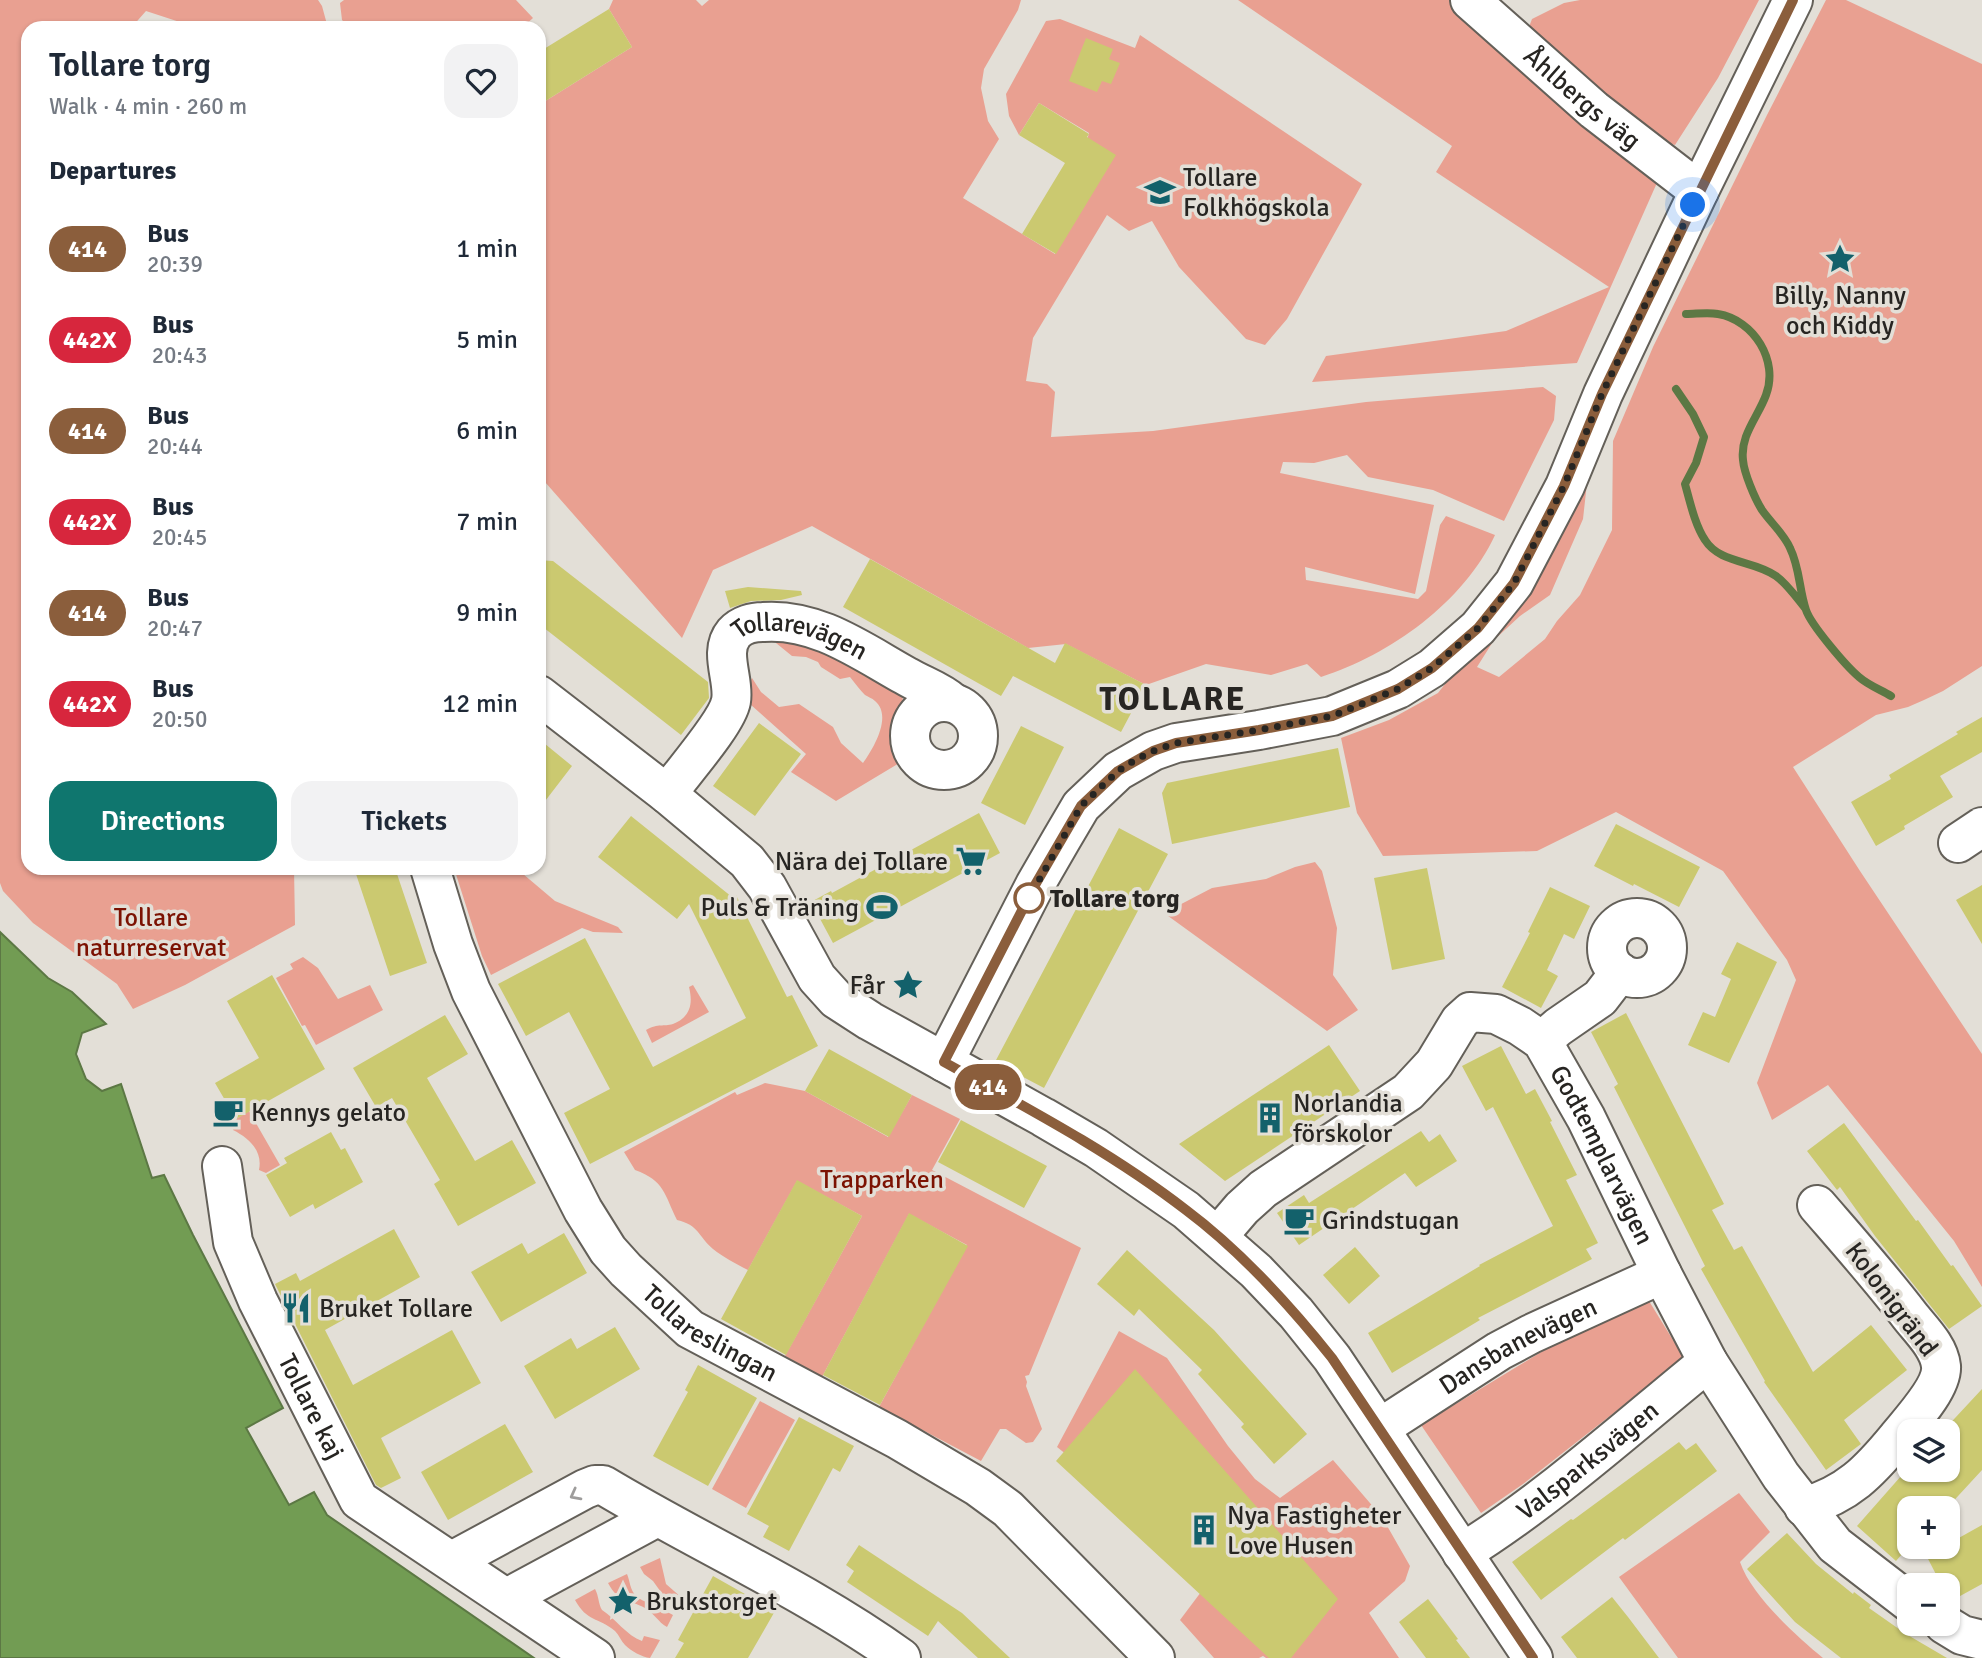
<!DOCTYPE html>
<html lang="en">
<head>
<meta charset="utf-8">
<style>
  :root { --surface:#fff; --page:#f2f2f3; --text:#1f2937; --muted:#747a83; --accent:#0f766e }
  body { margin:0; font-family:Signika,sans-serif; background:var(--page); color:var(--text); height:100vh; display:flex; flex-direction:column; font-size:26px; white-space:nowrap }
  * { box-sizing:border-box; margin:0 }
  p { font-size:23px; color:var(--muted) }
  .icon { flex:none; width:38px; height:38px; fill:none; stroke:currentColor; stroke-width:2; stroke-linecap:round; stroke-linejoin:round }
  .map { position:relative; flex:1; overflow:hidden }
  .side { position:absolute; left:21px; top:21px; width:525px; height:854px; display:flex; flex-direction:column; background:var(--surface); border-radius:21px; box-shadow:0 2px 5px #0004 }
  .side>* { flex:none }
  .badge { padding:0 14px; border-radius:23px; font-size:24px; line-height:46px }
  .buttons { position:absolute; left:1897px; top:1419px; display:grid; gap:14px }
  .buttons a { display:grid; place-items:center; width:63px; height:63px; border-radius:14px; background:var(--surface); box-shadow:0 2px 5px #0004; font-size:35px }
  .you { position:absolute; width:35px; height:35px; margin:-18px; border:5px solid #fff; border-radius:50%; background:#1a73e8; box-shadow:0 0 0 10px #1a73e833 }
  .map>.badge { position:absolute; translate:-50% -50%; box-shadow:0 0 0 4px #fff }
  h2 { padding:0 28px; font-size:26px; line-height:63px }
  .round { display:grid; place-items:center; flex:none; width:74px; height:74px; border-radius:21px; background:var(--page) }
  .summary { display:flex; align-items:center; justify-content:space-between; height:119px; padding:0 28px }
  h1 { font-size:33px; font-weight:600; line-height:52px }
  .button { display:flex; gap:14px; margin-top:auto; padding:14px 28px }
  .button a { flex:1; height:80px; border-radius:21px; background:var(--accent); color:#fff; font-size:28px; font-weight:600; line-height:80px; text-align:center }
  .button a+a { background:var(--page); color:var(--text) }
  ul { padding:0; list-style:none }
  li { display:flex; align-items:center; gap:21px; height:91px; padding:0 28px }
  li div { flex:1 }
  li b { display:block; font-size:26px }
  li em { font-style:normal }
  li .badge { min-width:77px; font-weight:700; text-align:center }
  .map>svg:first-child { display:block }
</style>
</head>
<body>
<div class="map">
<svg width="1982" height="1658" viewBox="0 0 1982 1658">
  <rect width="100%" height="100%" fill="#e3dfd7"/>
  <!-- green -->
  <path fill="#e9a091" d="M0,0H318L322,6L328,28H198L146,11L131,28H28V868H294L295,925L185,985L133,1009L117,984L33,923L3,891L0,883Z
    M344,0H516L533,18L522,28H350L342,20L340,3Z
    M613,0H696L702,6L709,0H1021L1018,10L984,69L981,88L988,121L999,139L963,198L1055,254L1089,133L1039,103L1019,135L1009,116L1006,94L1046,21L1060,19L1135,48L1140,35L1362,184L1287,319L1265,345L1246,339L1179,267L1152,221L1129,231L1107,215L1033,338L1026,381L1047,384L1055,392L1051,437L1153,431L1366,402L1543,387L1556,396L1554,420L1504,521L1433,490L1368,477L1347,455L1314,463L1283,462L1280,473L1434,505L1415,594L1305,567L1306,580L1418,599L1426,591L1440,525L1446,516L1495,535C1464,602 1390,655 1321,677L1307,664L1271,675L1206,664L1146,685L1066,644L1028,648L812,526L713,570L682,638L545,482L539,472V105L632,47L609,9Z
    M1238,0H1457L1660,176L1577,363L1312,382L1326,356L1506,331L1609,287L1436,172L1452,146Z
    M1580,0H1759L1718,78L1675,145L1646,135L1526,35L1532,19L1564,3Z
    M1826,0H1846L1982,64V666L1943,691L1924,700L1908,707L1876,715L1793,767L1860,871L1982,1054V1287L1954,1241L1828,1085L1772,1120L1757,1083L1796,980L1787,960L1723,871L1616,812L1537,851L1383,856L1357,813L1341,738L1389,720L1438,693L1464,660L1587,483L1583,519L1550,595L1520,616L1494,640L1477,667L1499,677L1545,639L1557,621L1580,595L1612,530L1613,441L1653,347L1767,115Z
    M798,635L902,694C905,713 903,728 891,743L901,762L836,801L791,772L806,754L742,697L752,678L761,692L779,707L799,704L833,727L841,743L863,763C873,749 893,716 875,701C872,698 868,697 865,695C860,690 855,683 850,677L840,679L821,667L818,662L806,657L792,656L776,643Z
    M1315,862L1322,871L1337,928L1333,975L1358,1010L1327,1031L1164,913L1212,888L1266,879L1295,867Z
    M454,868H516L555,901L618,927L623,933L593,932L582,928L491,975L482,956Z
    M303,957L318,968L338,999L370,985L383,1010L316,1045L305,1025L302,1026L276,978L293,969L290,964Z
    M693,985L709,1012L652,1043L646,1030C659,1023 663,1027 673,1024C691,1017 693,1003 689,987Z
    M765,1083L805,1091L888,1137L912,1095L960,1119L932,1170L1081,1248L1029,1375L1025,1376L1027,1382L1026,1386L1042,1429L1033,1442L1026,1443L1006,1429H1000L981,1461L879,1407L967,1245L909,1214L822,1377L785,1356L862,1216L797,1181L748,1270C736,1264 723,1257 713,1249C698,1236 699,1225 677,1220C664,1194 665,1181 635,1170L624,1152L735,1092L737,1095Z
    M249,1111L280,1165L266,1173L259,1170C263,1151 249,1138 233,1130L236,1119Z
    M1649,1301L1684,1358L1523,1484L1481,1513L1421,1425L1546,1349Z
    M1119,1331L1167,1358L1228,1446L1255,1479L1280,1498L1333,1460L1382,1517L1410,1566L1405,1581L1369,1613L1399,1658H1266L1263,1656L1259,1658H1214L1180,1620L1201,1592L1077,1463L1057,1447Z
    M760,1401L795,1420L746,1508L712,1489Z
    M1739,1493L1770,1532L1740,1562C1751,1595 1796,1636 1823,1658H1678L1619,1577Z
    M660,1558L666,1584L682,1598L679,1604L663,1595L653,1581L644,1574L640,1567Z
    M627,1574C630,1581 630,1590 636,1596C641,1601 665,1610 673,1615L667,1627C658,1622 654,1613 645,1608C627,1598 619,1603 608,1583Z
    M595,1589C599,1596 598,1603 602,1610C615,1618 627,1636 642,1641L644,1636L660,1640L650,1658C642,1657 631,1651 625,1645C621,1641 619,1635 615,1631C598,1617 587,1622 575,1600Z"/>
  <!-- water -->
  <path fill="#729c53" stroke="#5c7844" stroke-width="2" d="M0,932L48,978L72,992L106,1024L82,1033L76,1054L86,1079L102,1091L121,1084L152,1178L164,1175L193,1235L283,1408L246,1428L289,1505L314,1492L327,1515L534,1658H0Z"/>
  <g fill="none" stroke-linecap="round" stroke-linejoin="round">
    <!-- stream -->
    <path stroke="#5c7844" stroke-width="8" d="M1686,314C1696,314 1708,312 1718,314C1754,320 1779,361 1766,395C1758,417 1740,435 1743,460C1744,473 1755,499 1762,510C1771,523 1784,534 1790,548C1800,568 1799,590 1806,610C1811,625 1846,666 1859,677C1868,685 1881,690 1891,696
      M1676,389L1693,414L1704,437L1696,463L1685,484C1690,502 1695,525 1705,540C1720,564 1754,560 1776,576C1787,584 1796,597 1805,608"/>
  </g>
  <!-- building -->
  <path fill="#cbc970" d="M609,9L632,47L539,105V52Z
    M1086,38L1113,49L1109,59L1120,63L1111,84L1102,81L1097,92L1069,81Z
    M1039,103L1089,134L1087,137L1116,155L1056,254L1022,234L1065,163L1019,135Z
    M870,559L1055,663L1065,643L1146,685L1121,732L1013,676L1001,696L843,607Z
    M539,560L553,561L708,682L709,698L681,735L539,624Z
    M748,587L801,591L802,595L781,600L751,601L730,608L725,591Z
    M1982,717V752L1940,776L1953,797L1904,826L1905,829L1876,846L1851,802L1891,779L1889,775L1958,734L1956,732Z
    M759,723L801,754L755,816L713,786Z
    M1021,726L1064,747L1025,825L981,803Z
    M539,739L572,766L539,809Z
    M1338,748L1350,807L1172,844L1162,793L1167,783Z
    M979,813L1000,853L833,943L811,902L831,891L832,893Z
    M631,816L732,897L736,895L787,997L792,995L818,1046L590,1164L564,1113L610,1089L569,1012L526,1036L498,984L585,938L653,1067L746,1018L689,904L677,919L598,857Z
    M1616,824L1700,867L1679,907L1634,884L1633,886L1594,866Z
    M1119,828L1168,854L1044,1088L995,1062Z
    M354,868H395L427,963L390,976Z
    M1427,868L1445,959L1392,970L1374,878Z
    M1982,885V944L1956,900Z
    M1550,887L1590,906L1574,939L1564,934L1547,970L1558,976L1541,1008L1502,987L1530,933L1528,932Z
    M1737,942L1777,962L1729,1063L1688,1045L1703,1012L1715,1017L1731,979L1721,974Z
    M272,975L325,1069L236,1119L215,1083L259,1058L227,1001Z
    M1626,1013L1724,1204L1712,1210L1734,1250L1742,1246L1813,1372L1871,1325L1907,1370L1844,1420L1861,1444L1826,1470L1764,1382L1765,1381L1723,1308L1701,1269L1705,1266L1614,1087L1618,1084L1591,1032Z
    M445,1015L468,1054L427,1078L475,1161L512,1140L536,1183L458,1226L434,1184L440,1180L392,1098L376,1107L353,1068Z
    M1329,1045L1360,1091L1225,1181L1179,1144Z
    M1501,1046L1526,1094L1535,1089L1552,1121L1550,1122L1577,1175L1566,1180L1598,1243L1586,1249L1592,1259L1478,1318L1480,1320L1392,1373L1368,1333L1480,1266L1479,1265L1553,1226L1493,1107L1486,1111L1462,1066Z
    M829,1049L912,1095L889,1137L805,1091Z
    M961,1120L1047,1166L1024,1208L938,1162Z
    M1844,1123L1916,1221L1918,1220L1951,1266L1953,1265L1982,1306L1949,1329L1875,1236L1840,1187L1837,1190L1807,1151Z
    M1421,1131L1429,1142L1440,1134L1457,1161L1416,1187L1405,1173L1299,1245L1277,1213L1304,1195L1309,1203Z
    M331,1132L341,1150L345,1148L363,1182L315,1209L313,1204L290,1217L266,1175L287,1163L284,1158Z
    M797,1180L862,1216L786,1355L721,1319Z
    M909,1213L968,1246L880,1405L823,1375Z
    M394,1229L420,1277L325,1330L353,1385L452,1330L481,1383L381,1438L401,1478L381,1488L376,1485L275,1284L296,1273L300,1281Z
    M564,1233L587,1273L501,1322L471,1272L522,1243L528,1254Z
    M1355,1247L1380,1276L1349,1304L1323,1275Z
    M1127,1250L1214,1330L1307,1434L1274,1464L1241,1427L1244,1424L1198,1374L1202,1370L1139,1309L1134,1316L1097,1284Z
    M615,1327L640,1369L555,1419L524,1366L571,1338L577,1349Z
    M698,1365L757,1398L708,1486L653,1456L688,1392L685,1390Z
    M1135,1369L1338,1599L1291,1658H1269L1056,1461Z
    M1982,1389V1470L1947,1508H1909V1546L1896,1561L1857,1526L1909,1467V1470H1948V1432H1942Z
    M799,1417L854,1446L840,1472L833,1468L789,1551L763,1537L769,1526L747,1514Z
    M505,1424L533,1472L448,1520L421,1472Z
    M1679,1442L1686,1450L1696,1443L1717,1471L1625,1540L1623,1538L1541,1600L1512,1562L1571,1519L1573,1520Z
    M1982,1525V1584L1951,1601L1948,1596V1586H1942L1926,1555L1942,1547H1948V1544Z
    M1787,1533L1816,1564L1853,1594L1854,1592L1871,1605L1869,1608L1906,1634L1947,1658H1841L1795,1622L1747,1569Z
    M859,1545L962,1613L1010,1658H978L938,1621L928,1636L847,1582L854,1571L846,1565Z
    M713,1576L775,1611L748,1658H675L684,1643L678,1640Z
    M1612,1597L1628,1617L1659,1658H1577L1561,1637Z
    M1428,1599L1458,1639L1456,1640L1470,1658H1426L1399,1622Z"/>
  <g fill="none" stroke-linecap="round" stroke-linejoin="round">
    <!-- minor casing -->
    <g stroke="#646059" stroke-width="42">
      <g id="minor">
        <path id="s1" d="M1470,0L1594,110L1699,191"/>
        <path d="M539,695L667,794L747,861L767,887L817,978L836,999L870,1021L1043,1117L1096,1148L1186,1210L1256,1271L1296,1313L1332,1358L1533,1658"/>
        <circle cx="944" cy="736" r="34"/>
        <path id="s2" d="M667,794C682,773 727,723 731,701C735,680 718,652 734,633C741,625 753,622 763,622C817,618 861,651 906,676C921,685 940,691 952,702"/>
        <path d="M1958,843L1982,827"/>
        <path id="s3" d="M430,868L453,944L471,991L583,1210L608,1250L626,1270L690,1329L897,1439L978,1487L1008,1509L1155,1658"/>
        <circle cx="1637" cy="948" r="30"/>
        <path d="M1542,1041L1558,1027L1600,998L1620,972"/>
        <path d="M944,1062L1035,885L1061,840L1081,806L1118,771L1153,751L1176,743L1259,730L1332,716L1398,689L1432,668L1478,628L1514,583L1565,486L1603,394L1699,191L1793,0"/>
        <path id="s4" d="M222,1166L233,1242L258,1301L359,1500L595,1658"/>
        <path id="s5" d="M1218,1236L1242,1208L1263,1189L1408,1092L1434,1064L1460,1021L1470,1012L1496,1014L1520,1026L1542,1041L1586,1118L1662,1274L1708,1362L1781,1476L1835,1545L1909,1602"/>
        <path id="s6" d="M1380,1428L1499,1351L1531,1334L1662,1274"/>
        <path d="M1804,1507C1848,1494 1869,1472 1897,1438C1910,1422 1943,1387 1941,1366C1939,1347 1921,1330 1910,1316C1881,1278 1849,1242 1817,1205"/>
        <path id="s7" d="M1462,1553C1550,1498 1628,1427 1708,1362"/>
        <path d="M452,1561L585,1489L595,1485H603C701,1544 808,1591 901,1658"/>
        <path d="M507,1598L657,1517"/>
        <path d="M1944,1624L1962,1635L1982,1640"/>
      </g>
    </g>
    <!-- minor -->
    <use href="#minor" stroke="#fff" stroke-width="38"/>
  </g>
  <!-- one-way arrows -->
  <defs><path id="oneway-chevron" d="M-2-3.5L2.5 0L-2 3.5" fill="none" stroke-width="1.6" stroke-linecap="round" stroke-linejoin="round" transform="scale(1.75)"/></defs>
  <use stroke="#9e9d9c" href="#oneway-chevron" transform="translate(575 1495) rotate(152)"/>
  <g fill="none" stroke-linecap="round" stroke-linejoin="round">
    <!-- line casing -->
    <g stroke="#fff" stroke-width="16">
      <path id="line" d="M1533,1658L1332,1358C1289,1304 1242,1252 1186,1210C1111,1152 1027,1108 944,1062L1035,885L1071,823L1081,806L1118,771L1153,751L1176,743L1259,730L1332,716L1398,689L1432,668L1478,628L1514,583L1564,486L1602,394L1793,0"/>
    </g>
    <!-- line -->
    <use href="#line" stroke="#8b5e3c" stroke-width="10"/>
    <!-- walk -->
    <path stroke="#272522" stroke-width="7" stroke-dasharray="0 12.6" d="M1029,898L1025,905L1081,806L1118,771L1135,760L1153,751L1176,743L1259,730L1332,716L1398,689L1432,668L1478,628L1514,583L1564,486L1602,394L1693,205"/>
  </g>
  <!-- icons -->
  <defs>
    <g id="university-bare" transform="scale(2.415)"><path d="M0-5L7-2L0 1L-7-2ZM-4 1L0 2.5L4 1V4Q0 6-4 4Z" fill="#13616b" stroke="#e3dfd7" stroke-width="2.5" paint-order="stroke"/></g>
    <g id="sight-bare" transform="scale(2.415)"><path d="M0-6L1.8-2.2L6-1.7L2.9 1.2L3.7 5.4L0 3.3L-3.7 5.4L-2.9 1.2L-6-1.7L-1.8-2.2Z" fill="#13616b" stroke="#e3dfd7" stroke-width="2.5" paint-order="stroke"/></g>
    <g id="supermarket-bare" transform="scale(2.415)"><path d="M-6-5.5h2.5l.6 2H6L4.5 2H-2.5L-4.4-4H-6ZM-1.5 3.2a1.3 1.3 0 1 0 .1 0ZM3 3.2a1.3 1.3 0 1 0 .1 0Z" fill="#13616b" stroke="#e3dfd7" stroke-width="2.5" paint-order="stroke"/></g>
    <g id="stadium-bare" transform="scale(2.415)"><path d="M0-5a6.5 5 0 1 0 0 10a6.5 5 0 1 0 0-10ZM-3.5-1.8h7v3.6h-7Z" fill="#13616b" stroke="#e3dfd7" stroke-width="2.5" paint-order="stroke"/></g>
    <g id="cafe-bare" transform="scale(2.415)"><path d="M-5.5-4.5H6V0H3Q3 3.5 0 3.5H-2.5Q-5.5 3.5-5.5 0ZM3-3.2v2h1.7v-2ZM-6 4.5H4V6H-6Z" fill="#13616b" stroke="#e3dfd7" stroke-width="2.5" paint-order="stroke"/></g>
    <g id="building-bare" transform="scale(2.415)"><path d="M-4-6H4V6H1V3H-1V6H-4ZM-2.5-4.3h1.7v1.8h-1.7ZM.8-4.3h1.7v1.8H.8ZM-2.5-1h1.7V.8h-1.7ZM.8-1h1.7V.8H.8Z" fill="#13616b" stroke="#e3dfd7" stroke-width="2.5" paint-order="stroke"/></g>
    <g id="restaurant-bare" transform="scale(2.415)"><path d="M-5-6h1v4h1v-4h1v4h1v-4h1v5L-1.5 .5V6h-2V.5L-5-1ZM5-6V6H3V1.5H1.5Q1.5-4 5-6Z" fill="#13616b" stroke="#e3dfd7" stroke-width="2.5" paint-order="stroke"/></g>
  </defs>
  <g fill-rule="evenodd">
    <use href="#university-bare" x="1160" y="192"/>
    <use href="#sight-bare" x="1840" y="259"/>
    <use href="#supermarket-bare" x="971" y="861"/>
    <use href="#stadium-bare" x="882" y="907"/>
    <use href="#sight-bare" x="908" y="985"/>
    <use href="#cafe-bare" x="228" y="1112"/>
    <use href="#building-bare" x="1270" y="1118"/>
    <use href="#cafe-bare" x="1299" y="1220"/>
    <use href="#restaurant-bare" x="296" y="1308"/>
    <use href="#building-bare" x="1204" y="1530"/>
    <use href="#sight-bare" x="623" y="1601"/>
  </g>
  <!-- markers -->
  <circle fill="#fff" stroke="#8b5e3c" stroke-width="3.5" cx="1029" cy="898" r="14"/>
  <g text-anchor="middle" stroke-width="7" stroke-linejoin="round" paint-order="stroke">
    <!-- street labels -->
    <g font-size="26" fill="#272522" stroke="#e3dfd7">
      <text dy="9" stroke="none"><textPath href="#s1" startOffset="149">Åhlbergs väg</textPath></text>
      <text dy="9" stroke="none"><textPath href="#s2" startOffset="254">Tollarevägen</textPath></text>
      <text dy="9" stroke="none"><textPath href="#s5" startOffset="550">Godtemplarvägen</textPath></text>
      <text transform="translate(1892 1299) rotate(53)" y="9">Kolonigränd</text>
      <text dy="9" stroke="none"><textPath href="#s3" startOffset="556">Tollareslingan</textPath></text>
      <text dy="9" stroke="none"><textPath href="#s6" startOffset="161">Dansbanevägen</textPath></text>
      <text dy="9" stroke="none"><textPath href="#s4" startOffset="259">Tollare kaj</textPath></text>
      <text dy="9" stroke="none"><textPath href="#s7" startOffset="156">Valsparksvägen</textPath></text>
    </g>
    <!-- poi labels -->
    <g font-size="26" fill="#272522" stroke="#e3dfd7" text-anchor="start">
      <text x="1183" y="186">Tollare<tspan x="1183" dy="30">Folkhögskola</tspan></text>
      <text x="1840" y="304" text-anchor="middle">Billy, Nanny<tspan x="1840" dy="30">och Kiddy</tspan></text>
      <text x="948" y="870" text-anchor="end">Nära dej Tollare</text>
      <text x="859" y="916" text-anchor="end">Puls &amp; Träning</text>
      <text x="885" y="994" text-anchor="end">Får</text>
      <text x="1293" y="1112">Norlandia<tspan x="1293" dy="30">förskolor</tspan></text>
      <text x="251" y="1121">Kennys gelato</text>
      <text x="1322" y="1229">Grindstugan</text>
      <text x="319" y="1317">Bruket Tollare</text>
      <text x="1227" y="1524">Nya Fastigheter<tspan x="1227" dy="30">Love Husen</tspan></text>
      <text x="646" y="1610">Brukstorget</text>
    </g>
    <!-- stop labels -->
    <g font-size="26" font-weight="bold" fill="#272522" stroke="#e3dfd7" text-anchor="start">
      <text x="1050" y="907">Tollare torg</text>
    </g>
    <!-- park labels -->
    <g font-size="26" fill="#7c1202" stroke="#e3dfd7">
      <text x="151" y="926">Tollare<tspan x="151" dy="30">naturreservat</tspan></text>
      <text x="882" y="1188">Trapparken</text>
    </g>
    <!-- district labels -->
    <g font-size="33" font-weight="bold" letter-spacing="2" fill="#272522" stroke="#e3dfd7">
      <text x="1173" y="710">TOLLARE</text>
    </g>
  </g>
</svg>
<div class="buttons">
<a><svg class="icon" aria-label="layers" viewBox="0 0 24 24"><path d="M12 4l9 5-9 5-9-5zM3 14l9 5 9-5"/></svg></a>
<a>+</a>
<a>−</a>
</div>
<div class="you" style="left:1693px;top:205px"></div>
<b class="badge" style="left:988px;top:1087px;background:#8b5e3c;color:#fff">414</b>
<section class="side">
<div class="summary"><div><h1>Tollare torg</h1><p>Walk · 4 min · 260 m</p></div><a class="round"><svg class="icon" aria-label="heart" viewBox="0 0 24 24"><path d="M12 20l-8-8c-3-5 5-10 8-4 3-6 11-1 8 4z"/></svg></a></div>
<h2>Departures</h2>
<ul>
<li><span class="badge" style="background:#8b5e3c;color:#fff">414</span><div><b>Bus</b><p>20:39</p></div><em>1 min</em></li>
<li><span class="badge" style="background:#d7263d;color:#fff">442X</span><div><b>Bus</b><p>20:43</p></div><em>5 min</em></li>
<li><span class="badge" style="background:#8b5e3c;color:#fff">414</span><div><b>Bus</b><p>20:44</p></div><em>6 min</em></li>
<li><span class="badge" style="background:#d7263d;color:#fff">442X</span><div><b>Bus</b><p>20:45</p></div><em>7 min</em></li>
<li><span class="badge" style="background:#8b5e3c;color:#fff">414</span><div><b>Bus</b><p>20:47</p></div><em>9 min</em></li>
<li><span class="badge" style="background:#d7263d;color:#fff">442X</span><div><b>Bus</b><p>20:50</p></div><em>12 min</em></li>
</ul>
<div class="button"><a>Directions</a><a>Tickets</a></div>
</section>
</div>
</body>
</html>
